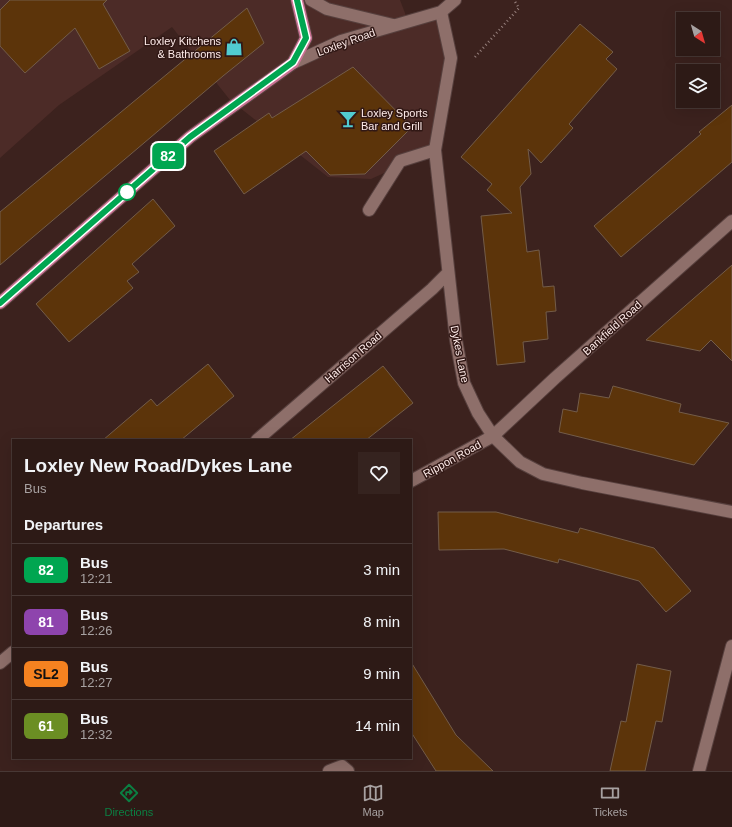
<!DOCTYPE html>
<html lang="en">
<head>
<meta charset="utf-8">
<style>
  :root { --surface:#2d1a16; --page:#35231f; --text:#f1f3f6; --muted:#a7a1a1; --line:#483835; --accent:#0b8043 }
  body { margin:0; font-family:Arial,sans-serif; background:var(--page); color:var(--text); height:100vh; display:flex; flex-direction:column; font-size:15px; white-space:nowrap }
  * { box-sizing:border-box; margin:0 }
  p { font-size:13px; color:var(--muted) }
  .icon { flex:none; width:22px; height:22px; fill:none; stroke:currentColor; stroke-width:2; stroke-linecap:round; stroke-linejoin:round }
  .map { position:relative; flex:1; overflow:hidden }
  .drawer { position:absolute; left:12px; top:439px; width:400px; height:320px; display:flex; flex-direction:column; background:var(--surface); border-radius:0px; box-shadow:0 4px 16px #0002,0 0 0 1px var(--line) }
  .drawer>* { flex:none }
  .badge { padding:0 8px; border-radius:6px; font-size:14px; line-height:26px }
  .needle { width:26px; rotate:143deg }
  .buttons { position:absolute; left:676px; top:12px; display:grid; gap:8px }
  .buttons a { display:grid; place-items:center; width:44px; height:44px; border-radius:0px; background:var(--surface); box-shadow:0 4px 16px #0002,0 0 0 1px var(--line); font-size:20px }
  .map>.badge { position:absolute; translate:-50% -50%; box-shadow:0 0 0 2px #fff }
  h2 { padding:0 12px; font-size:15px; line-height:36px }
  .round { display:grid; place-items:center; flex:none; width:42px; height:42px; border-radius:0px; background:var(--page) }
  .head { display:flex; align-items:center; justify-content:space-between; height:68px; padding:0 12px }
  h1 { font-size:19px; font-weight:600; line-height:30px }
  ul { padding:0; list-style:none }
  li { display:flex; align-items:center; gap:12px; height:52px; padding:0 12px; border-top:1px solid var(--line) }
  li div { flex:1 }
  li b { display:block; font-size:15px }
  li em { font-style:normal }
  li .badge { min-width:44px; font-weight:700; text-align:center }
  .dock { display:flex; justify-content:space-around; align-items:center; height:56px; border-top:1px solid var(--line); background:var(--surface); font-size:11px; color:var(--muted) }
  .dock a { display:grid; justify-items:center; gap:2px }
  .dock .active { color:var(--accent) }
  .map>svg:first-child { display:block }
</style>
</head>
<body>
<div class="map">
<svg width="732" height="771" viewBox="0 0 732 771">
  <rect width="100%" height="100%" fill="#3c221e"/>
  <!-- built -->
  <path fill="#4c2b27" d="M0,0H400L408,21L441,14L451,58L435,150L371,179L328,177L230,100L172,27L59,105L0,158Z"/>
  <!-- building -->
  <path fill="#5c340a" stroke="#735c49" d="M10,0H107L103,4L130,51L99,69L75,28L25,73L0,46V10Z
    M247,8L264,43L223,76L0,265V212Z
    M580,24L613,52L606,59L617,69L569,124L573,128L541,163L528,149L531,174L520,187L527,252L539,250L543,287L554,286L556,311L546,312L548,339L523,342L525,362L497,365L481,216L512,213L487,190L492,184L461,157Z
    M353,67L412,127L365,174L330,175L306,151L244,194L214,151L269,113L272,118Z
    M732,105V162L621,257L594,226L701,134L699,132Z
    M153,199L175,226L132,264L139,272L127,281L133,288L69,342L36,304Z
    M732,265V361L711,340L700,351L646,340Z
    M208,364L234,396L181,440H103L151,399L157,406Z
    M383,366L413,403L366,440H290Z
    M613,386L681,404L679,412L729,423L694,465L559,432L563,409L577,412L580,393L609,398Z
    M438,512H496L578,533L580,528L654,548L691,591L666,612L639,581L559,559L558,563L504,549L439,550Z
    M411,662L456,735L493,771H436L411,732Z
    M637,664L671,671L662,722L656,721L645,771H610L621,721L626,722Z"/>
  <g fill="none" stroke-linecap="round" stroke-linejoin="round">
    <!-- lane casing -->
    <g stroke="#57403e" stroke-width="14">
      <path id="lane" d="M369,210L400,161L435,150"/>
    </g>
    <!-- street casing -->
    <g stroke="#57403e" stroke-width="14">
      <path id="street" d="M441,12L451,58L435,150L456,340L464,383L478,413L493,436L520,462L543,474L582,483L732,512
        M257,440L432,289L448,273
        M411,481L493,436L555,378L732,221
        M0,663L13,652
        M329,771L342,766L348,771
        M699,771L732,646"/>
    </g>
    <!-- secondary casing -->
    <g stroke="#57403e" stroke-width="14">
      <path id="secondary" d="M311,0L327,9L393,25
        M293,63L341,41L441,12L455,0"/>
    </g>
    <!-- primary casing -->
    <g stroke="#57403e" stroke-width="14">
      <path id="primary" d="M0,303L190,137L293,63L306,38L297,0"/>
    </g>
    <!-- path -->
    <path stroke="#97807d" stroke-width="2.5" stroke-dasharray="1 3" stroke-linecap="butt" d="M475,57L519,8L514,0"/>
    <!-- lane -->
    <use href="#lane" stroke="#8e6f6a" stroke-width="12"/>
    <!-- street -->
    <use href="#street" stroke="#8e6f6a" stroke-width="12"/>
    <!-- secondary -->
    <use href="#secondary" stroke="#8e6f6a" stroke-width="12"/>
    <!-- primary -->
    <use href="#primary" stroke="#cb7193" stroke-width="12"/>
  </g>
  <g fill="none" stroke-linecap="round" stroke-linejoin="round">
    <!-- line casing -->
    <g stroke="#fff" stroke-width="9">
      <path id="line" d="M0,303L190,137L293,62L306,38L297,0"/>
    </g>
    <!-- line -->
    <use href="#line" stroke="#00a651" stroke-width="6"/>
  </g>
  <!-- icons -->
  <defs>
    <g id="shop-bare" transform="scale(1.38)"><path d="M-5-2.5h2.3a2.7 3.5 0 0 1 5.4 0H5L5.5 6h-11ZM-1.5-2.5h3a1.5 2.3 0 0 0-3 0Z" fill="#51ccd1" stroke="#311815" stroke-width="2.5" paint-order="stroke"/></g>
    <g id="bar-bare" transform="scale(1.38)"><path d="M-6-5H6L.8 .8V4.5H3.5V6h-7V4.5H-.8V.8Z" fill="#51ccd1" stroke="#311815" stroke-width="2.5" paint-order="stroke"/></g>
  </defs>
  <g fill-rule="evenodd">
    <use href="#shop-bare" x="234" y="47"/>
    <use href="#bar-bare" x="348" y="119"/>
  </g>
  <!-- markers -->
  <circle fill="#fff" stroke="#00a651" stroke-width="2" cx="127" cy="192" r="8"/>
  <g text-anchor="middle" stroke-width="3" stroke-linejoin="round" paint-order="stroke">
    <!-- poi labels -->
    <g font-size="11" fill="#feebe9" stroke="#311815" text-anchor="end">
      <text x="221" y="45">Loxley Kitchens<tspan x="221" dy="13">&amp; Bathrooms</tspan></text>
      <text x="361" y="117" text-anchor="start">Loxley Sports<tspan x="361" dy="13">Bar and Grill</tspan></text>
    </g>
    <!-- street labels -->
    <g font-size="11" fill="#feebe9" stroke="#311815">
      <text transform="translate(346 42) rotate(-20)" y="4">Loxley Road</text>
      <text transform="translate(612 328) rotate(-42)" y="4">Bankfield Road</text>
      <text transform="translate(460 354) rotate(79)" y="4">Dykes Lane</text>
      <text transform="translate(353 357) rotate(-41)" y="4">Harrison Road</text>
      <text transform="translate(452 459) rotate(-29)" y="4">Rippon Road</text>
    </g>
  </g>
</svg>
<div class="buttons">
<a><svg class="needle" viewBox="-14 -14 28 28"><path d="M0-13l5 13h-10z" fill="#e53935"/><path d="M0 13l5-13h-10z" fill="#a7a1a1"/></svg></a>
<a><svg class="icon" aria-label="layers" viewBox="0 0 24 24"><path d="M12 4l9 5-9 5-9-5zM3 14l9 5 9-5"/></svg></a>
</div>
<b class="badge" style="left:168px;top:156px;background:#00a651;color:#fff">82</b>
<section class="drawer">
<div class="head"><div><h1>Loxley New Road/Dykes Lane</h1><p>Bus</p></div><a class="round"><svg class="icon" aria-label="heart" viewBox="0 0 24 24"><path d="M12 20l-8-8c-3-5 5-10 8-4 3-6 11-1 8 4z"/></svg></a></div>
<h2>Departures</h2>
<ul>
<li><span class="badge" style="background:#00a651;color:#fff">82</span><div><b>Bus</b><p>12:21</p></div><em>3 min</em></li>
<li><span class="badge" style="background:#8e44ad;color:#fff">81</span><div><b>Bus</b><p>12:26</p></div><em>8 min</em></li>
<li><span class="badge" style="background:#f58220;color:#111">SL2</span><div><b>Bus</b><p>12:27</p></div><em>9 min</em></li>
<li><span class="badge" style="background:#6b8e23;color:#fff">61</span><div><b>Bus</b><p>12:32</p></div><em>14 min</em></li>
</ul>
</section>
</div>
<nav class="dock">
<a class="active"><svg class="icon" aria-label="directions" viewBox="0 0 24 24"><path d="M12 3l9 9-9 9-9-9zM9 14v-3h6M13 9l2 2-2 2"/></svg>Directions</a>
<a><svg class="icon" aria-label="map" viewBox="0 0 24 24"><path d="M3 6l6-2 6 2 6-2v14l-6 2-6-2-6 2zM9 4v14M15 6v14"/></svg>Map</a>
<a><svg class="icon" aria-label="tickets" viewBox="0 0 24 24"><path d="M3 7h18v10H3zM15 7v10"/></svg>Tickets</a>
</nav>
</body>
</html>
